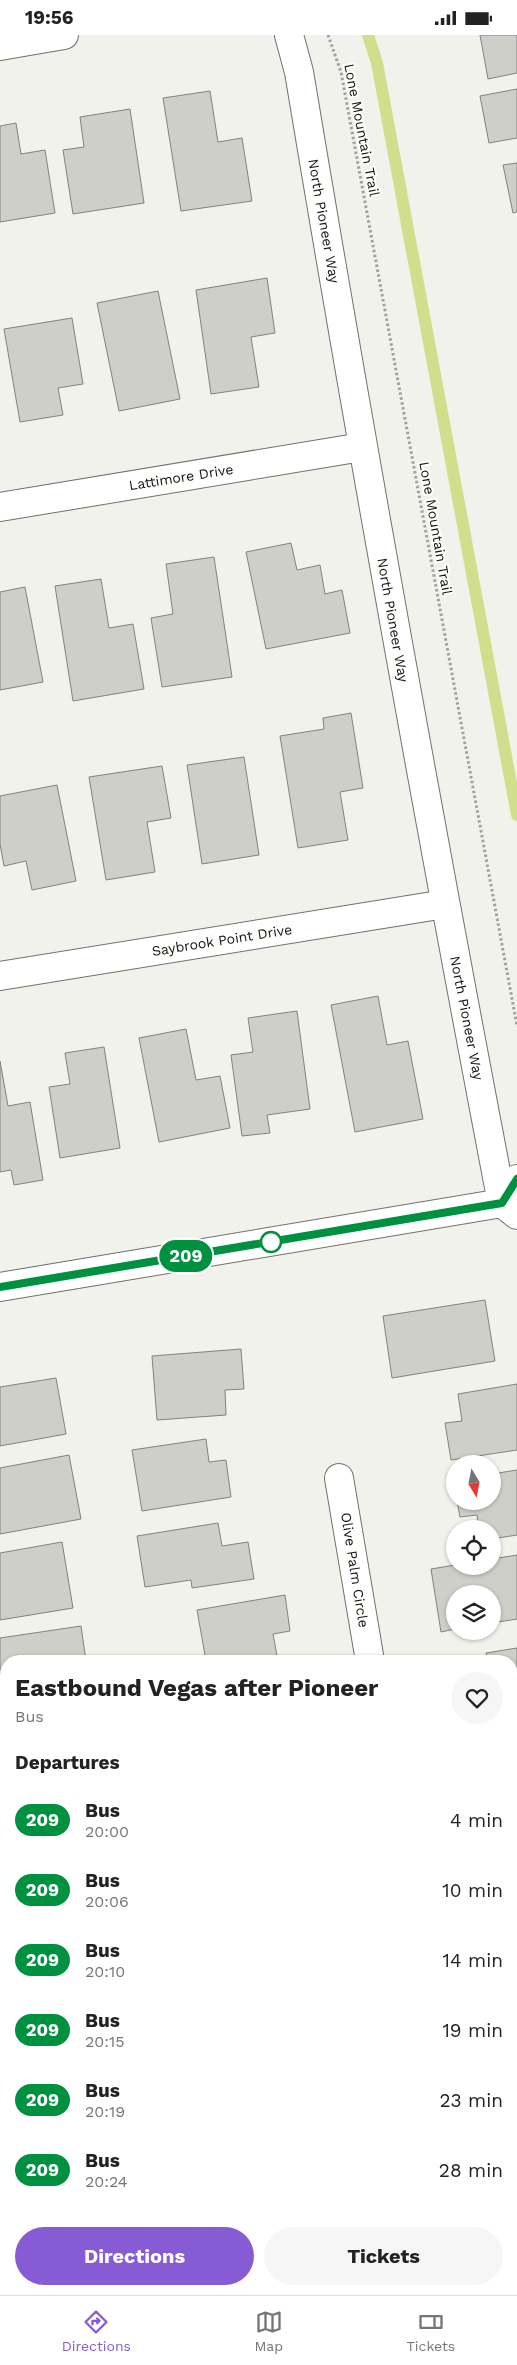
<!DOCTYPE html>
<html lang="en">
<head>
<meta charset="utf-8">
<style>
  :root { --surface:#fff; --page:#f6f6f6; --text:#222; --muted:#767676; --line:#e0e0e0; --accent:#865bd4 }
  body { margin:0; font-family:"Work Sans",sans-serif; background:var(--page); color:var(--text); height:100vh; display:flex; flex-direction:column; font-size:19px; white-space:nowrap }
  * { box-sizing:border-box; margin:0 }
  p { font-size:16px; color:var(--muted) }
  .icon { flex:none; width:28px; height:28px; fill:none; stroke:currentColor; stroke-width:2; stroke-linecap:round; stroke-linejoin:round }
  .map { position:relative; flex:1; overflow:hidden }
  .drawer { position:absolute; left:0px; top:1620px; width:518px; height:640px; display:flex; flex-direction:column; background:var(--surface); border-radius:20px 20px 0 0; box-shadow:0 1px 4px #0004 }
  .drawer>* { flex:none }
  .badge { padding:0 10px; border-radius:16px; font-size:18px; line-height:32px }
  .needle { width:32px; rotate:170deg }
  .buttons { position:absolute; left:446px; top:1420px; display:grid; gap:10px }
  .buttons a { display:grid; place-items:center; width:55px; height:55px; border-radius:50%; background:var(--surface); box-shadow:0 1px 4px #0004; font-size:25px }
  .map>.badge { position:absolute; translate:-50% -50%; box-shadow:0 0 0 2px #fff }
  h2 { padding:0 15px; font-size:19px; line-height:45px }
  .round { display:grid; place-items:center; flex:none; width:52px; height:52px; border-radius:26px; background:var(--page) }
  .head { display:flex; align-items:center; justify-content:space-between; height:85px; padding:0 15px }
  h1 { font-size:24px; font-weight:700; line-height:38px }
  .button { display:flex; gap:10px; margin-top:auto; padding:10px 15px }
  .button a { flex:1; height:58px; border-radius:30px; background:var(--accent); color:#fff; font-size:20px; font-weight:700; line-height:58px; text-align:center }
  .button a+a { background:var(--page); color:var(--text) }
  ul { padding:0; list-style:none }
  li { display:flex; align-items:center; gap:15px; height:70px; padding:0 15px }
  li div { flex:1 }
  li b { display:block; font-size:19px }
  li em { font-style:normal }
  li .badge { min-width:55px; font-weight:700; text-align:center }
  .status { display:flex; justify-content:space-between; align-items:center; height:35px; padding:0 25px; background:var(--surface); direction:ltr }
  .status svg { height:14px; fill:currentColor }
  .menu { display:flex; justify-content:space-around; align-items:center; height:70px; border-top:1px solid var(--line); background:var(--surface); font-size:14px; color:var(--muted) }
  .menu a { display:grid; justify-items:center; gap:2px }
  .menu .current { color:var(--accent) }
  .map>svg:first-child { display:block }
</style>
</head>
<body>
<div class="status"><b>19:56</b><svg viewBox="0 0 49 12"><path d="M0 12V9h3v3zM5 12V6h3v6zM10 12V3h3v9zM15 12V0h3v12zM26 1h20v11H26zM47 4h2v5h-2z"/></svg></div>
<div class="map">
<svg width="517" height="2260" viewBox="0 0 517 2260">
  <rect width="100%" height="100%" fill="#f1f2eb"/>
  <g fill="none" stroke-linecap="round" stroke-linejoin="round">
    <!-- stream -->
    <path stroke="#d1df8c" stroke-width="12" d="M368,0L377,28L517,780"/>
  </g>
  <!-- building -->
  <path fill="#cdcfc8" stroke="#82837d" d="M480,0H517V38L488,44Z
    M517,54V103L489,108L480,61Z
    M210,56L218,107L242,103L252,166L181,176L163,63Z
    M130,74L144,168L73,179L63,115L84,112L80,82Z
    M16,88L21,119L45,115L55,178L0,187V91Z
    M517,128V177L513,178L503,130Z
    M267,243L275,298L251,302L259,352L211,359L196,255Z
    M158,256L180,364L119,376L97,268Z
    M72,283L83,349L58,353L63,380L20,387L4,294Z
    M291,508L297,535L320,530L325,559L342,555L350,598L266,614L246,517Z
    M214,522L232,642L162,652L151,583L173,579L166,529Z
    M101,544L109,593L133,589L144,654L73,666L55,551Z
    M25,552L43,647L0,655V557Z
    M351,678L363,753L340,757L348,805L298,813L280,701L324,694L323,683Z
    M244,722L259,820L202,829L187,730Z
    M162,731L171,783L147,787L155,837L106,845L89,742Z
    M57,750L76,846L32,855L26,826L4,831L0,809V761Z
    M378,961L387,1010L408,1006L423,1084L355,1097L331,970Z
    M297,976L310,1074L267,1080L270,1098L242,1101L231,1020L253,1017L248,983Z
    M186,994L196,1045L220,1041L230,1093L159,1107L139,1003Z
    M104,1012L120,1113L60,1123L49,1052L70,1049L65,1018Z
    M0,1026L8,1071L30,1067L43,1145L14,1150L11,1135L0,1137Z
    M485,1265L495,1326L392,1343L383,1281Z
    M241,1314L244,1354L225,1355L226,1380L157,1385L152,1321Z
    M56,1343L66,1399L0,1411V1352Z
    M517,1349V1415L451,1425L445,1388L462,1386L458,1359Z
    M206,1404L209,1427L226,1425L231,1462L142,1476L132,1415Z
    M69,1420L81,1484L0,1499V1433Z
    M517,1435V1500L492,1504V1494H479L477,1480L460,1482L457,1466H492V1439Z
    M218,1488L222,1511L248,1507L254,1544L192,1553L191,1545L145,1552L137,1501Z
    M62,1507L73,1573L0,1585V1518Z
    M517,1520V1584L492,1588V1559H455V1594L441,1597L431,1534L455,1530L492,1531V1524Z
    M285,1560L290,1596L273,1599L278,1626H206L197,1575Z
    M81,1591L86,1626H6V1665L0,1666V1603Z
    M517,1613V1677L511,1678V1626H488L486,1618Z
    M517,1694V1758L511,1759V1695Z
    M6,1720V1760L0,1722Z
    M517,1809V1852L511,1853V1811Z
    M517,1870V1907L511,1908V1871Z
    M517,1986V2024L515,2025L511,2004V1987Z"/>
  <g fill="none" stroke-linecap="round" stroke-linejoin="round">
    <!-- minor casing -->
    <g stroke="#71726c" stroke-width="30">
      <path id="minor" d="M289,0L299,37C362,415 430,792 502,1168
        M0,11L64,0
        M0,472L362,412
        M0,941L445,869
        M339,1443L370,1626
        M0,2209L6,2248
        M0,2260L37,2254"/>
    </g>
    <!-- major casing -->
    <g stroke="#71726c" stroke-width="30">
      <path id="major" d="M502,1168L517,1144
        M0,1252L502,1168L517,1180"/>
    </g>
    <!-- path -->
    <path stroke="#a1a29d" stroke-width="3" stroke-dasharray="2.5 2.5" stroke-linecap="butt" d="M328,0L341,37L517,991"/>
    <!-- minor -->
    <use href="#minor" stroke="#fff" stroke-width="28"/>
    <!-- major -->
    <use href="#major" stroke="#fff" stroke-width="28"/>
  </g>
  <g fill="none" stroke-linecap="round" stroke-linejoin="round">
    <!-- line casing -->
    <g stroke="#fff" stroke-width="11">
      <path id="line" d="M0,1252L502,1168L517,1144"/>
    </g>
    <!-- line -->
    <use href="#line" stroke="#009140" stroke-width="8"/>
  </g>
  <!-- markers -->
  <circle fill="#fff" stroke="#009140" stroke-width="2.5" cx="271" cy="1207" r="10"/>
  <g text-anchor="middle" stroke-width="4" stroke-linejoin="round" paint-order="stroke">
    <!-- street labels -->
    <g font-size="14" fill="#121310" stroke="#fefffc">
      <text transform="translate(362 95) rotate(79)" y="5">Lone Mountain Trail</text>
      <text transform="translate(324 186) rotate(80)" y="5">North Pioneer Way</text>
      <text transform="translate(181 442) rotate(-9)" y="5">Lattimore Drive</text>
      <text transform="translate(436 493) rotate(80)" y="5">Lone Mountain Trail</text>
      <text transform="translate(393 585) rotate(80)" y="5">North Pioneer Way</text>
      <text transform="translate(222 905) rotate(-9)" y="5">Saybrook Point Drive</text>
      <text transform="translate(467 983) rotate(79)" y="5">North Pioneer Way</text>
      <text transform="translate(355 1535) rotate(81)" y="5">Olive Palm Circle</text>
    </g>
  </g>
</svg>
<div class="buttons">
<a><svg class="needle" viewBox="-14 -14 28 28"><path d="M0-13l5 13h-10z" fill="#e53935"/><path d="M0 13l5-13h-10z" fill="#767676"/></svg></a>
<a><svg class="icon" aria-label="locate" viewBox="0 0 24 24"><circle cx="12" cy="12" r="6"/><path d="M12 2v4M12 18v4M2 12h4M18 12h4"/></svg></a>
<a><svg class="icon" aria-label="layers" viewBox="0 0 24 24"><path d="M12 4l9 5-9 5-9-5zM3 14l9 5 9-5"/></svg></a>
</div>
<b class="badge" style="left:186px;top:1221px;background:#009140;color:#fff">209</b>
<section class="drawer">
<div class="head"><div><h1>Eastbound Vegas after Pioneer</h1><p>Bus</p></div><a class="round"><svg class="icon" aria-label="heart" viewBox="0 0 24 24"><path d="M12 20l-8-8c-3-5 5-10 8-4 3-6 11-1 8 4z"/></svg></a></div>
<h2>Departures</h2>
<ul>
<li><span class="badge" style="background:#009140;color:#fff">209</span><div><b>Bus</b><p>20:00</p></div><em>4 min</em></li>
<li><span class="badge" style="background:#009140;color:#fff">209</span><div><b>Bus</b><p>20:06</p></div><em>10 min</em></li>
<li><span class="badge" style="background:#009140;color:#fff">209</span><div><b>Bus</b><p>20:10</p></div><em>14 min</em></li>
<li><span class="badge" style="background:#009140;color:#fff">209</span><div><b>Bus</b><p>20:15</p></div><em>19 min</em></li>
<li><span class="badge" style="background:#009140;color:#fff">209</span><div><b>Bus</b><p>20:19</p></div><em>23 min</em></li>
<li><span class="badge" style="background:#009140;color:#fff">209</span><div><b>Bus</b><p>20:24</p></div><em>28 min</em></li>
</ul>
<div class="button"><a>Directions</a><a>Tickets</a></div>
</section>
</div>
<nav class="menu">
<a class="current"><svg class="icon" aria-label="directions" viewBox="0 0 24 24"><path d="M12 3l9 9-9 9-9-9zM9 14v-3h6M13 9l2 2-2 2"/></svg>Directions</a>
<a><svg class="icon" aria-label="map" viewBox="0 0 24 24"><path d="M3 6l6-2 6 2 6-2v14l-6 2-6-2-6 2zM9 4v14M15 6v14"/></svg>Map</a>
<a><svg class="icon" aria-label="tickets" viewBox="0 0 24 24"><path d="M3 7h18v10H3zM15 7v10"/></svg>Tickets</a>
</nav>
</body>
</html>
